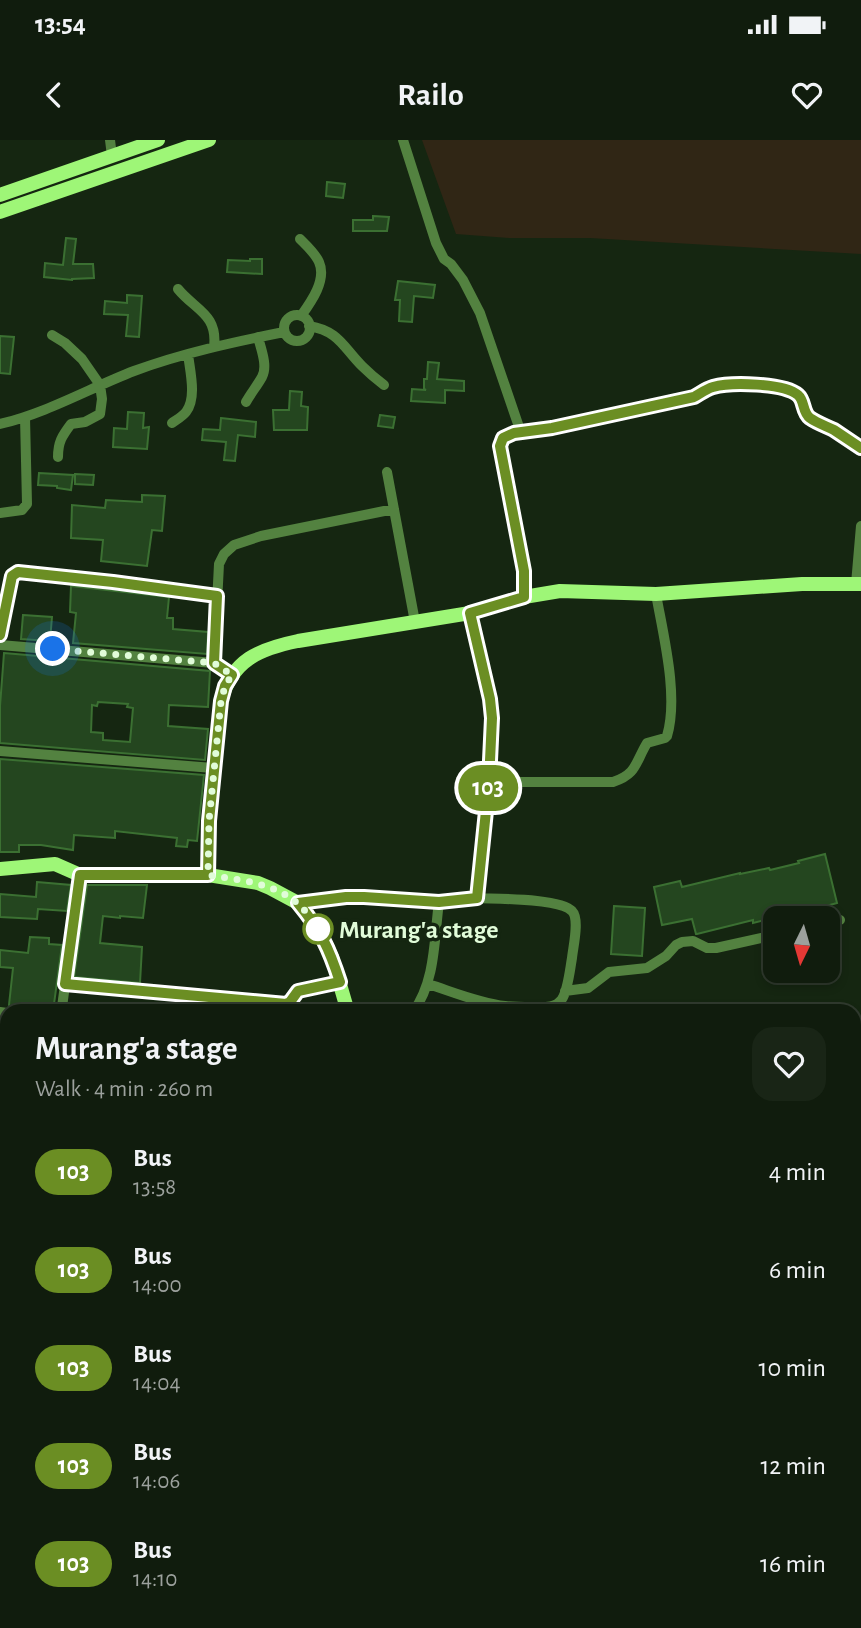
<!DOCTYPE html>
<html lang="en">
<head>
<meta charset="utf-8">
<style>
  :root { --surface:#101c0d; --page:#192516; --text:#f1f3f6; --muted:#9ca19d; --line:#303a2e }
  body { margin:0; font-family:"Alegreya Sans",sans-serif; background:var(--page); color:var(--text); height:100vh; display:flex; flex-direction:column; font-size:26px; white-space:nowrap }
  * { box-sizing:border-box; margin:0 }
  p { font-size:23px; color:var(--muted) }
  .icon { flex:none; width:38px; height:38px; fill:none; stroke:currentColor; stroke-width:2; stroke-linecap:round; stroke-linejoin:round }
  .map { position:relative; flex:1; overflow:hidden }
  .panel { position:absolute; left:0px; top:864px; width:861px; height:625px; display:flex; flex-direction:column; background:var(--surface); border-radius:21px 21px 0 0; box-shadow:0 4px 10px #0003,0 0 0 2px var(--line) }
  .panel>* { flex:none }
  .badge { padding:0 14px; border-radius:23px; font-size:24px; line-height:46px }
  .needle { width:46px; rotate:185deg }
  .controls { position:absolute; left:763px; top:766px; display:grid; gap:14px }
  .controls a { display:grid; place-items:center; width:77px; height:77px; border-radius:14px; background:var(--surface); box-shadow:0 4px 10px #0003,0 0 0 2px var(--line); font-size:35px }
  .you { position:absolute; width:35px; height:35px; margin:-18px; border:5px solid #fff; border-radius:50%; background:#1a73e8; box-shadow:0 0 0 10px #1a73e833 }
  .map>.badge { position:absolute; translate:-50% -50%; box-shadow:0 0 0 4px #fff }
  .round { display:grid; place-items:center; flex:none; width:74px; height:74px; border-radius:21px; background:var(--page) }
  .head { display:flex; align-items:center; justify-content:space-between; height:119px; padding:0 35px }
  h1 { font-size:33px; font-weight:700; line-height:52px }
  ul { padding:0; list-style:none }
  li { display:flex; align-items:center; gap:21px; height:98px; padding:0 35px }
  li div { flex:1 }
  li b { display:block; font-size:26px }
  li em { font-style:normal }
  li .badge { min-width:77px; font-weight:700; text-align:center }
  .status { display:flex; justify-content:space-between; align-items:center; height:49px; padding:0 35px; background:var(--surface); direction:ltr }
  .status svg { height:19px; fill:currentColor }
  header { display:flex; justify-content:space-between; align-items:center; height:91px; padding:0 35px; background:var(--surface); font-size:32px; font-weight:700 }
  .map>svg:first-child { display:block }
</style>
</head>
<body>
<div class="status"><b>13:54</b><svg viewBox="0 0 49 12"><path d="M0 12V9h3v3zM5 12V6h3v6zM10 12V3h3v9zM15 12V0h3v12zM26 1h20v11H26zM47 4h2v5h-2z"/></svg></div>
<header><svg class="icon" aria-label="back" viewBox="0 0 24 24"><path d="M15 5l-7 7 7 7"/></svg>Railo<svg class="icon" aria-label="heart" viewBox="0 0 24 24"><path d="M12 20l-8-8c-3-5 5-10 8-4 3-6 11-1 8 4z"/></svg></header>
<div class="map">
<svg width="861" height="1488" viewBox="0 0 861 1488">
  <rect width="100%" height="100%" fill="#152611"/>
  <!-- green -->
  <path fill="#302615" d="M422,0H861V114L590,98H509L456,94Z"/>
  <!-- building -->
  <path fill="#24461f" stroke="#3b7032" stroke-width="2" fill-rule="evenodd" d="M327,42L345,44L343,58L326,56Z
    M373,76L389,77L387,91H353V80H373Z
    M66,98L76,99L73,124H93L94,138L72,139V140L44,137L45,123L63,125Z
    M250,119H262V134L227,132L228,120L250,121Z
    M398,141L435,145L433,158L414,156L412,182L399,181L400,160H395Z
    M127,155L142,156L139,197L126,196L128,175L104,174L105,161L127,163Z
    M0,196L14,197L10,234L0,233Z
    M428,222L439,223L437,239L464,241V251L445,250V263L411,261L412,249L426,250L424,249V239H427Z
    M290,251L302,252L301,266L308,267L307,290H274L273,270H289Z
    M128,272L144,273L143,288L149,287L147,309L113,307L114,288L127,289Z
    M380,275L395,277L393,288L378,286Z
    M221,278L256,282L255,297L238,295L235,321L224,320L226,302L202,300L203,289L220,290Z
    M39,333L73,335L71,350L57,348V346L38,345Z
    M75,334L94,335L93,345L75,344Z
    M142,355L165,356L162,391L152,390L147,426L101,421L103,400L71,398L72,365L105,368L106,360L142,362Z
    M71,446L169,457L167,478H173V489L208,492L207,514L73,503L76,473L70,472Z
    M23,475L52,477L50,501L21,499Z
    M4,513L210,531L208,567L169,565L168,586L208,589L205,620L0,603V566ZM98,562L128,564L127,567L133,568L130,602L103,600V593L91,592L92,565L97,566Z
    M0,619L204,635L197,701L188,700L187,707L176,706L177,698L115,691V698L74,695L73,710L41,705H19V712H0Z
    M825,714L837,763L782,778L781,776L753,783V780L697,794H696L692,779L662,785L654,747L680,741L682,747L740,733V734L769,728L770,730L799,723L798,721Z
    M37,742L71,745L67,771L38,769L37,779L0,777V754L36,757Z
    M87,745H147L143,778L120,776V778L103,776L100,803L142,807L140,843L74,837Z
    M614,766L645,768L642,816L611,814Z
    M30,797L49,798V804L62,805L54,864L50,871L12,867L9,865L13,828L0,827V810L28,813Z"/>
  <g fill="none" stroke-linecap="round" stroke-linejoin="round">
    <!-- street -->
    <path stroke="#538240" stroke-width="10" d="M110,0L112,16
      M403,0L436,103L444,119L451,124L463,140L480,173L518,284V291L503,298L500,306L524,431L525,444L524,457
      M300,99C307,106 315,113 319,122C327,140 311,162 301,176
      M178,149C195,170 218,174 214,207
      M284 188a13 13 0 1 1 26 0a13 13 0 1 1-26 0Z
      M309,186C339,191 343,207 362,226C369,233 376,239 384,245
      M52,195L65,203L82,219L100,245L102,259L100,274L85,282L71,284C62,296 58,302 58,317
      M246,262C251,253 257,246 262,237C268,226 261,209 258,197
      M172,283C176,280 182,277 186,272C197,258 190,231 188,214
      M0,284C47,273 90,248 134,231C183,213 234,202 284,192
      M514,293L552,288L694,257C701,253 706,249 713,247C730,243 785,244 798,255C805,261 802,272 810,278C817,283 826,286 834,290C843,296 852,302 861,308
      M387,332L415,482
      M0,373L22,370L27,364L25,277
      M856,444L861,386
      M0,495L12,436L17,432L113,442L217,455
      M0,505L214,523L232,535
      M214,523L219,424L224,414L234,405L261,396L394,369
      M0,611L213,628
      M489,642H613C637,634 635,623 647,603L665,598L667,596C679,556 663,494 656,454
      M298,763L346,757H364L439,762L477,758
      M828,783L840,780
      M65,844L286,864L291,862L298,851L339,842
      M428,844C453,852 479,863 505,866C514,867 523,867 532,867C542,867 555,869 562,859C568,850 570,829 572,818C573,807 580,779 572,771C560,758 496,759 477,758L489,642L492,578L490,559L483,537L470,473
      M565,851L588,848L609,832L647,828L666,816L676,805L682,802L693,801L707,808H716L775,795
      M0,872L7,873
      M58,872L62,867L80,735
      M413,872C436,841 434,798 439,762
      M0,975H7
      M854,1299L861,1296
      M0,1331L7,1329
      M0,1448L7,1446
      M184,1482L185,1488"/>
    <!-- secondary -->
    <path stroke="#9ef677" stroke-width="14" d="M0,55L158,0
      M0,72L209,0
      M0,729L55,724L80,735H208L258,743L270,748L298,763L318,788L332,817L348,872
      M208,735L209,681L221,561C232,520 259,509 298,501L470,473L524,457L560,451L656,454L802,444H861
      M397,1488L398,1482"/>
  </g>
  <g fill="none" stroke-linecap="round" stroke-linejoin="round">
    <!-- line casing -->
    <g stroke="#fff" stroke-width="16">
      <path id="line" d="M0,495L12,436L18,432L113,442L217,456L214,523L232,535L225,546L221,561L209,681L208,735H80L65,844L286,864L290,862L298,851L340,842C329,808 321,791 298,763L346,757H364L439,762L477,758L489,642L492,578L490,559L470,473L524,457V431L500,306L503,298L514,293L552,288L694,257C701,253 706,249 713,247C731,242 784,243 798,255C805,261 802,272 810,278C817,283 826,286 834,290C843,296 852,302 861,308"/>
    </g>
    <!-- line -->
    <use href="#line" stroke="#6b8e23" stroke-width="10"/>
    <!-- walk -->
    <path stroke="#e1fcd9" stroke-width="7" stroke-dasharray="0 12.6" d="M53,509L214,523L232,535L225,546L221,561L209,681L208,735C238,740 272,742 297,763C305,769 312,780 318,789"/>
  </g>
  <!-- markers -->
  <circle fill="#fff" stroke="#6b8e23" stroke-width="3.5" cx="318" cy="789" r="14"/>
  <g text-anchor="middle" stroke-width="7" stroke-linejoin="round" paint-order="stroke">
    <!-- stop labels -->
    <g font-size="26" font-weight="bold" fill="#e1fcd9" stroke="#152611" text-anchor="start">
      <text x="339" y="798">Murang'a stage</text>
    </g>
  </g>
</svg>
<div class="controls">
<a><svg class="needle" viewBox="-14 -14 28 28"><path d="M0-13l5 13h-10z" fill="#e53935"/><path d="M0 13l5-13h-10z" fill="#9ca19d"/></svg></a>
</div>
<div class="you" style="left:53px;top:509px"></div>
<b class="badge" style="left:488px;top:648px;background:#6b8e23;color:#fff">103</b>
<section class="panel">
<div class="head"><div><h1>Murang'a stage</h1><p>Walk · 4 min · 260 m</p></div><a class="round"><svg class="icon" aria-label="heart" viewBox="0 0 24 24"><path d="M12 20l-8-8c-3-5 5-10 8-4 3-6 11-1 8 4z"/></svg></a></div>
<ul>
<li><span class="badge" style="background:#6b8e23;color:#fff">103</span><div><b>Bus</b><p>13:58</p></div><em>4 min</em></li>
<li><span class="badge" style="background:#6b8e23;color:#fff">103</span><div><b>Bus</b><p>14:00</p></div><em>6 min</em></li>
<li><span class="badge" style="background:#6b8e23;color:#fff">103</span><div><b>Bus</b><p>14:04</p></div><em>10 min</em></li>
<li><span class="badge" style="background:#6b8e23;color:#fff">103</span><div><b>Bus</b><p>14:06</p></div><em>12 min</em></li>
<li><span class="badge" style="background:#6b8e23;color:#fff">103</span><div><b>Bus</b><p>14:10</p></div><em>16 min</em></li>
</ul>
</section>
</div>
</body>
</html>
